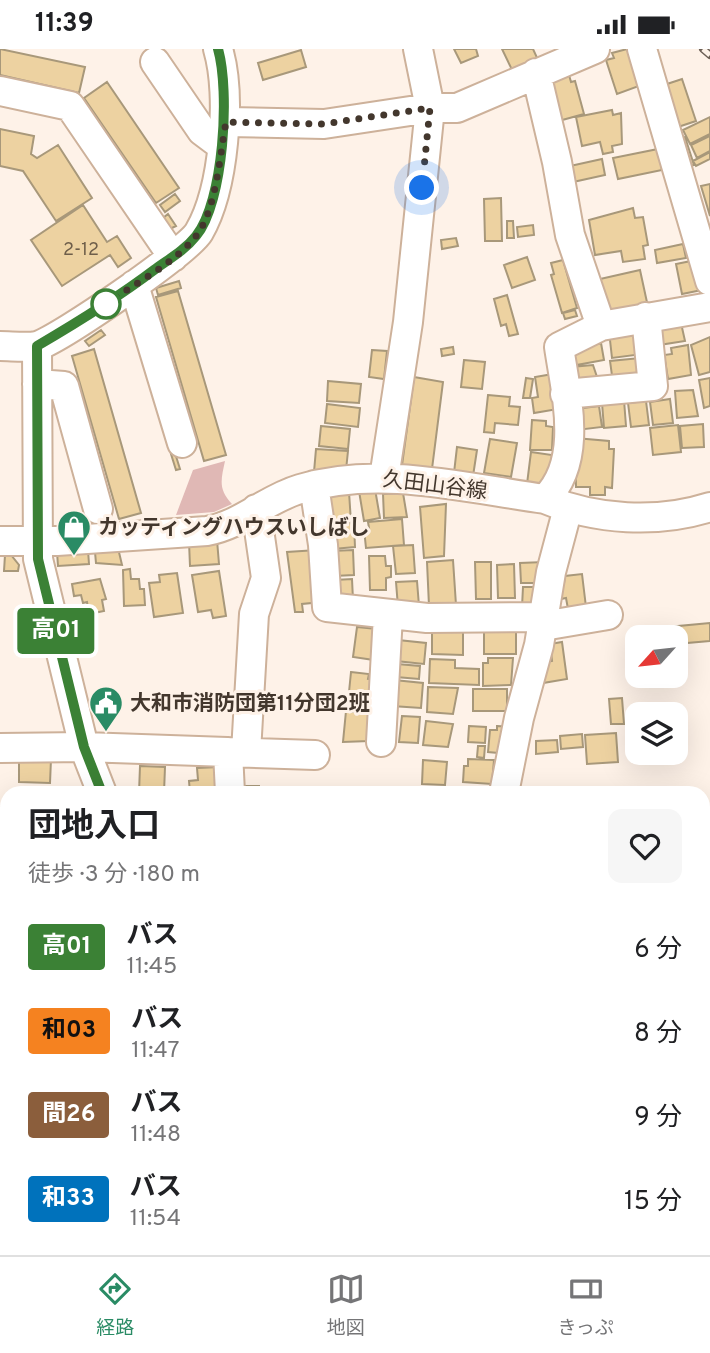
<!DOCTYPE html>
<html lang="ja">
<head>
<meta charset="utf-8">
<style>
  :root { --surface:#fff; --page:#f6f6f6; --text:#202124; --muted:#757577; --line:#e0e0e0; --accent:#2a8b65 }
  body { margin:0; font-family:Overpass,"Noto Sans JP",sans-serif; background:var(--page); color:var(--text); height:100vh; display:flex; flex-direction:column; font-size:26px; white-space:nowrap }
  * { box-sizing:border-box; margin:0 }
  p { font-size:23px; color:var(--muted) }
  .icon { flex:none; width:38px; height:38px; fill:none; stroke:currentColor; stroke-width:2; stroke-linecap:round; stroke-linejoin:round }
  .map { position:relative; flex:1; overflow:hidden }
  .sheet { position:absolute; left:0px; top:737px; width:710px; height:471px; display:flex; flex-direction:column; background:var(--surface); border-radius:21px 21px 0 0; box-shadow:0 7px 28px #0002 }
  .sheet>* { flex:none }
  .badge { padding:0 14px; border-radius:5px; font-size:24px; line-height:46px }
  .needle { width:46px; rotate:243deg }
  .buttons { position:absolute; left:625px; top:576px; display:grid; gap:14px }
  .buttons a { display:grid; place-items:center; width:63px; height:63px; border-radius:14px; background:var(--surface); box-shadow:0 7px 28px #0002; font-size:35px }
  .you { position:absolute; width:35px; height:35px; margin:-18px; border:5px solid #fff; border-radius:50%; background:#1a73e8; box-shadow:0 0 0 10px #1a73e833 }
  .map>.badge { position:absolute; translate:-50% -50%; box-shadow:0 0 0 4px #fff }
  .round { display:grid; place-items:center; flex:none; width:74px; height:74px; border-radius:14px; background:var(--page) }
  .overview { display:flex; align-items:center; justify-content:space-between; height:119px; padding:0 28px }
  h1 { font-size:33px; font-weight:700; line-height:52px }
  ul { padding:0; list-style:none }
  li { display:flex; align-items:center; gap:21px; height:84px; padding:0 28px }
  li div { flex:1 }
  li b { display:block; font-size:26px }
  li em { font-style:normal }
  li .badge { min-width:77px; font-weight:700; text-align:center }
  .status { display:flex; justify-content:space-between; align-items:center; height:49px; padding:0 35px; background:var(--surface); direction:ltr }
  .status svg { height:19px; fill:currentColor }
  .dock { display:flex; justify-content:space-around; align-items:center; height:98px; border-top:2px solid var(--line); background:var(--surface); font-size:19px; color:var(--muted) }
  .dock a { display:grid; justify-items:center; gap:4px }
  .dock .current { color:var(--accent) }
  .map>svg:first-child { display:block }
</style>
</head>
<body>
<div class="status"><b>11:39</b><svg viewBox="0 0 49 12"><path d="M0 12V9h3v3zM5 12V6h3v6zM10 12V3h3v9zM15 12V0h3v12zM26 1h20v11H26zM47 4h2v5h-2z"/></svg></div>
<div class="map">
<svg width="710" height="1206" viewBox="0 0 710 1206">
  <rect width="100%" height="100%" fill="#fef2e8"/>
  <!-- green -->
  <path fill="#e0b8b5" d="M225,412C221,431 218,440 232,455L214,463L176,466L193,421Z
    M0,819H7V1200H133L134,1206H0Z"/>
  <!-- building -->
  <path fill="#edd2a1" stroke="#a8987a" stroke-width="2" d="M0,0L85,18L79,44L0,26Z
    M454,0H476L478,7L461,14Z
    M502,0H533L539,13L514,25Z
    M627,0L639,37L617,45L606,11L614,9L612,4Z
    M301,1L306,18L263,31L258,14Z
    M569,26L571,33L575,32L584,65L555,73L544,33Z
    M682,30L696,72L675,79L661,37Z
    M107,33L179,139L156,154L84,49Z
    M612,61L613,66L621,64L622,95L612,97L613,103L603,105L600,93L582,97L576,68Z
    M710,68V85L690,95L683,81Z
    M0,80L34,87L31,105L37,109L58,96L92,149L56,172L23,122L0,117Z
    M710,87V102L697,109L691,96Z
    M685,88L694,116L685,118L676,91Z
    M658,100L662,121L618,130L613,109Z
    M710,103V110L696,117L693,112Z
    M602,110L605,126L573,133L570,117Z
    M710,135V167L701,137Z
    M175,145L180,152L165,163L160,156Z
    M501,149L502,192H485L484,150Z
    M83,156L107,193L117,187L131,209L118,218L110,206L62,237L31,191Z
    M633,159L635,169L643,168L648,196L643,197L645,210L623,213L621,202L595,206L589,171Z
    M168,165L176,177L170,180L163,169Z
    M507,172H513L514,189H507Z
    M533,176L534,186L518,188L517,178Z
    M456,189L458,197L442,200L441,191Z
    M683,195L686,209L657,214L655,201Z
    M527,208L535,231L512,239L504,216Z
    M563,211L577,259L562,264L551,226L554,225L551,214Z
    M696,211L702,241L682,245L676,215Z
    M640,221L648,258L640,256L617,261L606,272L600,230Z
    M179,232L181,239L158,246L156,239Z
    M178,242L226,406L204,412L156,248Z
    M507,246L518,285L509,287L506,275L501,277L494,250Z
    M575,261L577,267L565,270L563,264Z
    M655,273L681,274L685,292L659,296Z
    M101,281L105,286L89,297L85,292Z
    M609,282L640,283L643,305L612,309Z
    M710,288V323L699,326L691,296Z
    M601,294L604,311L571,317L568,303Z
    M688,296L691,326L668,330L664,306L672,305L671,299Z
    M453,298L454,305L442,307L441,300Z
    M94,300L141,464L119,470L72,307Z
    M372,301L387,302L384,330L369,328Z
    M640,309L642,331L613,334L610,312Z
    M464,311L485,313L482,340L461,338Z
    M593,316L599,334L573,337L571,318Z
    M553,325L558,360L534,364L532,349L538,348L535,328Z
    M414,328L443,333L432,420L402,416Z
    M526,329L533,330L530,349H523Z
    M710,329V357L704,359L699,331Z
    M328,332L361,335L359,354L327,352Z
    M693,341L698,367L677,369L675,342Z
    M488,346L510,348L509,357L520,358L518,376L495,374L494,384L484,383Z
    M670,350L673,374L653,376L650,353Z
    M624,351L626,377L604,379L602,354Z
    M646,352L649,376L631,378L628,354Z
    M327,355L360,359L358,378L325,374Z
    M599,357L602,378L577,381L575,360Z
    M532,371L546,372V377L553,378L552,401H530Z
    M703,375L704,398L682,399L680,377Z
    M678,376L681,403L653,406L650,379Z
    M321,377L350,380L348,400L319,397Z
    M575,389L609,392V400H614L612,439L605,438V446H590V438H576Z
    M490,390L517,394L511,428L484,424Z
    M457,398L477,401L473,427L454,424Z
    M316,400L348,402L346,421L314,423Z
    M531,403L552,406L548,438L527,435Z
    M175,404L180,420L176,421L171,405Z
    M375,440L380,469L364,472L359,442Z
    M349,443L351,473L331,474L328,445Z
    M403,444L407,468L384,469L383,445Z
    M446,455L444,507L424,509L420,458Z
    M402,470L404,496L366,499L364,480L369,479L368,473Z
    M354,474L355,498L333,500L331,475Z
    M217,491L219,515L190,517L189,493Z
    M413,496L415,524L396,525L393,497Z
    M118,499L122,516L96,514L95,503Z
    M88,501L89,515L58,517L57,503Z
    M317,501L322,553L302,555L303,563H295L287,503Z
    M353,501L354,526L334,527L332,502Z
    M5,506H11L19,516L18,522H4Z
    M369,507H385L386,517H391V528L386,529V541H370Z
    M453,511L456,556L429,557L427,513Z
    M475,513H491V550H476Z
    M544,513L537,534H521L520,514Z
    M514,515L515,549H498L497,516Z
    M130,520L131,530H139L140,540H144L145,556L124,557L123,521Z
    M219,522L226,567L213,569L211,561L198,563L192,526Z
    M177,524L183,564L154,568L149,534L160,533L159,526Z
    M582,525L586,558L568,560L566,549L561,550L559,533L564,534L565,527Z
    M100,530L106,550L102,551L104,562L89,565L87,553L83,554L81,546L74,547L72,535Z
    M352,530L353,551H336L335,531Z
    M417,532L419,557L398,558L396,533Z
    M523,538H538L537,559L522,558Z
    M710,574V592L676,595V599V588H669L668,578Z
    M357,578L377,580L374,611L353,608Z
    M432,579H463V606L432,605Z
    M484,580H516V605H484Z
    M398,591L426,594L424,615L396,612Z
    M562,593L567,630L543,634L541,619L546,613L552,612L550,595Z
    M488,609H513L511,636L483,637V614H488Z
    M430,610L455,611V619L479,620V636L429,634Z
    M397,615L420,617L419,630L396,628Z
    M351,623L369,625L368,630L377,631L374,656L348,653Z
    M394,631L423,634L421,659L392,657Z
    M428,638L458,639L453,665L427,663Z
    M473,640H507V662H473Z
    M622,649L624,675H611L609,650Z
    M346,662L371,665L369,692L343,693Z
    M402,667L420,668L418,694L399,693Z
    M426,672L453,675L448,698L423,696Z
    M469,677L486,678L485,694L468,693Z
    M497,677L512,678L509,705L488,703L490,681H497Z
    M616,684L618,713L587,715L585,686Z
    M582,685L583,698L561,700L560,687Z
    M557,691L558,703L536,705V692Z
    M478,697H485L484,709L477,708Z
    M19,709L51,710L50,734L19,733Z
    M468,710L494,711L492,735L463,733L464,717H468Z
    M423,711L447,713L445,736L422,735Z
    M140,717L165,718L164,744H139Z
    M219,718L216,744H190L189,732L198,731L197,719Z
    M237,737H259V744H237Z
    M0,758L7,759V797L0,796Z
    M236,1200H266L250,1206H238Z
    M284,1200H313L314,1206H285Z"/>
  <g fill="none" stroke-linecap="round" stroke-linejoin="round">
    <!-- minor casing -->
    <g stroke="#cdb19a" stroke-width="32">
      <path id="minor" d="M642,0L710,232
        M155,13L202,82L222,97
        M536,24L557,113L570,186L601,277
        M0,42L70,57L173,208
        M226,73L324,75L430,59H457L595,0
        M134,236L182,394
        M0,297C11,297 27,299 37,297C60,290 188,202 199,183C224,140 232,47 218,0
        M37,297L38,510L84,698L102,744
        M37,335L64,337L98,460
        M565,345L653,337L646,268
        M384,429L408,273L430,59L418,0
        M314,436L323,496L327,558L427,569L544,568
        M545,450C584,412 566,346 559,298L601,277L710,258
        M0,492H57L207,482C241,476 266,450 300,440C379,416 465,439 545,450C596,471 657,475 710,458
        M543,577L608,566
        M381,693L388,566
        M0,699L84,698L315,706
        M228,703L230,744
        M246,703L254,565L266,529L256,460
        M504,744L519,669L539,596L551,523L568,459
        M704,881L710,880
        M218,1200L220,1206"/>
    </g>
    <!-- minor -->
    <use href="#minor" stroke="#fff" stroke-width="28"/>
    <!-- rail casing -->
    <g stroke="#6b5f55" stroke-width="8">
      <path id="rail" d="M703,0L710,6"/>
    </g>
    <!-- rail -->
    <use href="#rail" stroke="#fef2e8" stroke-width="5" stroke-dasharray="16" stroke-linecap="butt"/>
  </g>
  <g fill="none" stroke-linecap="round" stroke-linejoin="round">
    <!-- line casing -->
    <g stroke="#fff" stroke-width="16">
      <path id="line" d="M102,744L84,698L38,510L37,297C78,273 117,249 154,221C169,210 184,202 196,187C224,153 230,42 218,0"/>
    </g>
    <!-- line -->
    <use href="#line" stroke="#3b8135" stroke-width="10"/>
    <!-- walk -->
    <path stroke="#43372d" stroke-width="7" stroke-dasharray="0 12.6" d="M106,255C135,234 174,215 196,187C216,162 220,105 226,73L324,75L430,59L422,139"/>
  </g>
  <!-- icons -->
  <defs>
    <g id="shop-pin" transform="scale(1.75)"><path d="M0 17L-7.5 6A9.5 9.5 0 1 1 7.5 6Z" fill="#2a8b65" stroke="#fef2e8"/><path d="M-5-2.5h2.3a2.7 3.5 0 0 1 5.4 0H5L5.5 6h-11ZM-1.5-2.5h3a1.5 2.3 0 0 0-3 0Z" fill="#fff"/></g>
    <g id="civic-pin" transform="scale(1.75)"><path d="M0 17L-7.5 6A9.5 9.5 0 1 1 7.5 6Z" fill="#2a8b65" stroke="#fef2e8"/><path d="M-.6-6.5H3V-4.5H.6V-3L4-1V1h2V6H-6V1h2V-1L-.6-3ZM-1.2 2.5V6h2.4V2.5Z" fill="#fff"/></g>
  </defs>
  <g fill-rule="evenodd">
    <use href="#shop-pin" x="74" y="478"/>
    <use href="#civic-pin" x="106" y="654"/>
  </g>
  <!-- markers -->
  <circle fill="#fff" stroke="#3b8135" stroke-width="3.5" cx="106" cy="255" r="14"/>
  <g text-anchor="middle" stroke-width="6" stroke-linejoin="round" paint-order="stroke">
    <!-- number labels -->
    <g font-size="18" fill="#6e5e4a">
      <text x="81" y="206">2-12</text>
    </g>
    <!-- street labels -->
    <g font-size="21" fill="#43372d" stroke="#fef2e8">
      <text transform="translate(435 436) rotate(7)" y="7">久田山谷線</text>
    </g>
    <!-- poi labels -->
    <g font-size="21" font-weight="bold" fill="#43372d" stroke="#fef2e8" text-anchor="start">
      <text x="98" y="485">カッティングハウスいしばし</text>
      <text x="130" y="661">大和市消防団第11分団2班</text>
    </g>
  </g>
</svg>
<div class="buttons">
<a><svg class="needle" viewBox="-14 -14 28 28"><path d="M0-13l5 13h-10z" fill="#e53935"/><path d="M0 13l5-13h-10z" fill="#757577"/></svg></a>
<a><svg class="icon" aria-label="layers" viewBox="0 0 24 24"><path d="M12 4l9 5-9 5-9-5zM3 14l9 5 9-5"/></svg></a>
</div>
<div class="you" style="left:422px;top:139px"></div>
<b class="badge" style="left:56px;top:582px;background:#3b8135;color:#fff">高01</b>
<section class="sheet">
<div class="overview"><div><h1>団地入口</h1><p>徒歩 · 3 分 · 180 m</p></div><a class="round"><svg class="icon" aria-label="heart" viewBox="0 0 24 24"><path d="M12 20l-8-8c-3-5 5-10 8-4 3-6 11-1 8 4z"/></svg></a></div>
<ul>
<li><span class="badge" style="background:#3b8135;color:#fff">高01</span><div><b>バス</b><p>11:45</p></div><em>6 分</em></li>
<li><span class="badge" style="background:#f58220;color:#111">和03</span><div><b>バス</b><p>11:47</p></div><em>8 分</em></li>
<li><span class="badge" style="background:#8b5e3c;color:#fff">間26</span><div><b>バス</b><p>11:48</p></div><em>9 分</em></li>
<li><span class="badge" style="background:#0072bc;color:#fff">和33</span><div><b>バス</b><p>11:54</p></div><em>15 分</em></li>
</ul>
</section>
</div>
<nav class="dock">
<a class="current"><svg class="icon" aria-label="directions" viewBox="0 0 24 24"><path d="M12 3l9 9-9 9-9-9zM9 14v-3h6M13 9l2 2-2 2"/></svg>経路</a>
<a><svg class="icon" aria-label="map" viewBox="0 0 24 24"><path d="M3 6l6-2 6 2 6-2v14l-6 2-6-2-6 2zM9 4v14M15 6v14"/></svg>地図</a>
<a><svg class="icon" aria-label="tickets" viewBox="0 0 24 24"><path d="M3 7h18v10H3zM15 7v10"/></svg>きっぷ</a>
</nav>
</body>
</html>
